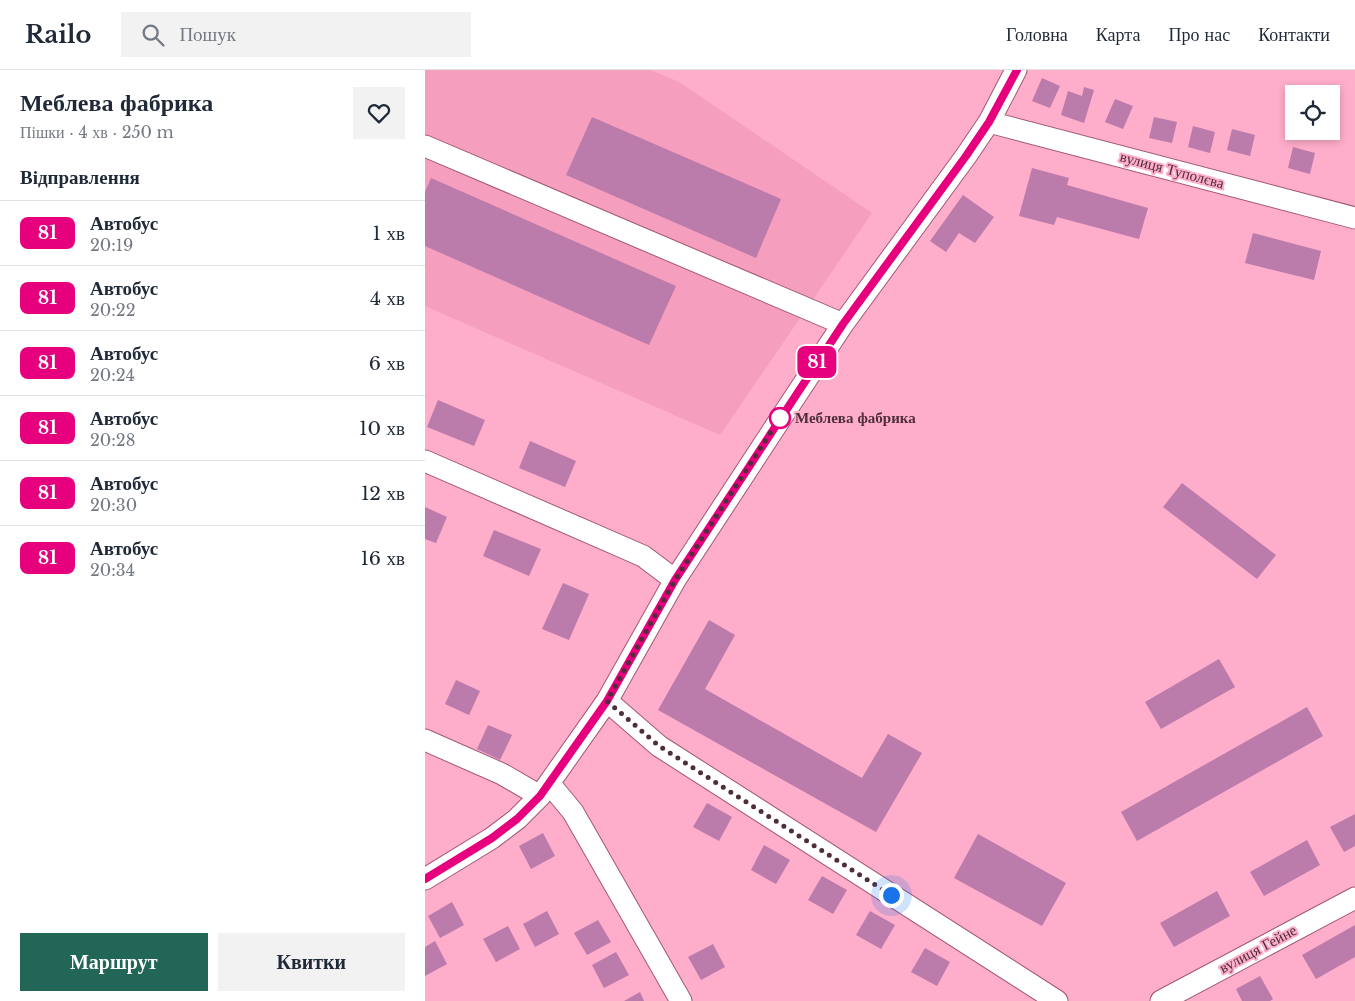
<!DOCTYPE html>
<html lang="uk">
<head>
<meta charset="utf-8">
<style>
  :root { --surface:#fff; --page:#f2f2f3; --text:#1f2937; --muted:#747a83; --line:#e0e1e3; --accent:#216657 }
  body { margin:0; font-family:"Libre Baskerville",serif; background:var(--page); color:var(--text); height:100vh; display:flex; flex-direction:column; font-size:19px; white-space:nowrap }
  * { box-sizing:border-box; margin:0 }
  p { font-size:16px; color:var(--muted) }
  .icon { flex:none; width:28px; height:28px; fill:none; stroke:currentColor; stroke-width:2; stroke-linecap:round; stroke-linejoin:round }
  .map { position:relative; flex:1; overflow:hidden }
  .details { display:flex; flex-direction:column; background:var(--surface); width:425px }
  .details>* { flex:none }
  .badge { padding:0 10px; border-radius:8px; font-size:18px; line-height:32px }
  .fabs { position:absolute; left:860px; top:15px; display:grid; gap:10px }
  .fabs a { display:grid; place-items:center; width:55px; height:55px; border-radius:0px; background:var(--surface); box-shadow:0 2px 8px #0003; font-size:25px }
  .you { position:absolute; width:25px; height:25px; margin:-12px; border:4px solid #fff; border-radius:50%; background:#1a73e8; box-shadow:0 0 0 8px #1a73e833 }
  .map>.badge { position:absolute; translate:-50% -50%; box-shadow:0 0 0 2px #fff }
  h2 { padding:0 20px; font-size:19px; line-height:45px }
  .round { display:grid; place-items:center; flex:none; width:52px; height:52px; border-radius:0px; background:var(--page) }
  .summary { display:flex; align-items:center; justify-content:space-between; height:85px; padding:0 20px }
  h1 { font-size:24px; font-weight:600; line-height:38px }
  .action { display:flex; gap:10px; margin-top:auto; padding:10px 20px }
  .action a { flex:1; height:58px; border-radius:0px; background:var(--accent); color:#fff; font-size:20px; font-weight:600; line-height:58px; text-align:center }
  .action a+a { background:var(--page); color:var(--text) }
  ul { padding:0; list-style:none }
  li { display:flex; align-items:center; gap:15px; height:65px; padding:0 20px; border-top:1px solid var(--line) }
  li div { flex:1 }
  li b { display:block; font-size:19px }
  li em { font-style:normal }
  li .badge { min-width:55px; font-weight:700; text-align:center }
  header { display:flex; align-items:center; gap:30px; box-sizing:border-box; height:70px; padding:0 25px; background:var(--surface); border-bottom:1px solid var(--line) }
  header strong { font-size:24px }
  nav { display:flex; gap:28px; margin-inline-start:auto; font-size:18px }
  .search { width:350px; height:45px; background:var(--page); display:flex; align-items:center; gap:12px; box-sizing:border-box; padding:0 18px; border-radius:0px; color:var(--muted); font-size:19px }
  main { display:flex; flex:1; min-height:0 }
  .map>svg:first-child { display:block }
</style>
</head>
<body>
<header>
<strong>Railo</strong>
<div class="search"><svg class="icon" aria-label="search" viewBox="0 0 24 24"><circle cx="10" cy="10" r="6"/><path d="M15 15l6 6"/></svg>Пошук</div>
<nav><a>Головна</a><a>Карта</a><a>Про нас</a><a>Контакти</a></nav>
</header>
<main>
<section class="details">
<div class="summary"><div><h1>Меблева фабрика</h1><p>Пішки · 4 хв · 250 m</p></div><a class="round"><svg class="icon" aria-label="heart" viewBox="0 0 24 24"><path d="M12 20l-8-8c-3-5 5-10 8-4 3-6 11-1 8 4z"/></svg></a></div>
<h2>Відправлення</h2>
<ul>
<li><span class="badge" style="background:#e6007e;color:#fff">81</span><div><b>Автобус</b><p>20:19</p></div><em>1 хв</em></li>
<li><span class="badge" style="background:#e6007e;color:#fff">81</span><div><b>Автобус</b><p>20:22</p></div><em>4 хв</em></li>
<li><span class="badge" style="background:#e6007e;color:#fff">81</span><div><b>Автобус</b><p>20:24</p></div><em>6 хв</em></li>
<li><span class="badge" style="background:#e6007e;color:#fff">81</span><div><b>Автобус</b><p>20:28</p></div><em>10 хв</em></li>
<li><span class="badge" style="background:#e6007e;color:#fff">81</span><div><b>Автобус</b><p>20:30</p></div><em>12 хв</em></li>
<li><span class="badge" style="background:#e6007e;color:#fff">81</span><div><b>Автобус</b><p>20:34</p></div><em>16 хв</em></li>
</ul>
<div class="action"><a>Маршрут</a><a>Квитки</a></div>
</section>
<div class="map">
<svg width="930" height="931" viewBox="0 0 930 931">
  <rect width="100%" height="100%" fill="#feadca"/>
  <!-- built -->
  <path fill="#f59ebd" d="M0,0H226L254,12L447,143L295,365L0,236Z"/>
  <!-- building -->
  <path fill="#bb7bab" d="M617,8L635,16L625,38L607,31Z
    M659,17L669,20L659,53L636,45L643,21L657,26Z
    M690,29L708,36L698,59L680,52Z
    M167,47L356,129L331,188L141,105Z
    M729,47L752,52L747,73L724,68Z
    M768,56L790,62L785,83L763,77Z
    M807,59L830,65L825,86L802,80Z
    M868,77L890,83L885,104L863,98Z
    M607,98L644,108L642,115L723,138L714,169L632,147L629,155L594,146Z
    M6,108L251,216L224,275L0,176V122Z
    M538,125L569,147L550,173L534,163L521,182L505,171Z
    M828,163L896,181L889,210L820,193Z
    M13,330L60,350L49,376L2,357Z
    M105,371L151,391L140,417L94,398Z
    M757,413L851,485L832,509L738,437Z
    M0,437L22,447L11,473L0,469Z
    M69,460L116,479L104,506L58,486Z
    M138,513L164,524L144,570L117,559Z
    M284,550L310,565L280,619L437,708L463,664L497,683L451,762L233,640Z
    M794,589L810,617L736,659L720,632Z
    M31,610L55,621L44,645L20,634Z
    M882,637L898,666L712,771L696,742Z
    M63,655L87,665L75,690L52,679Z
    M282,733L307,747L294,771L268,757Z
    M930,744V776L919,782L905,757Z
    M118,763L130,786L106,799L94,776Z
    M553,764L641,813L617,856L529,808Z
    M882,770L895,795L839,826L825,802Z
    M339,775L365,790L351,814L326,800Z
    M397,806L422,820L408,844L383,830Z
    M792,821L805,846L749,877L735,853Z
    M27,832L39,855L15,868L3,846Z
    M122,841L134,864L110,877L98,854Z
    M445,841L470,855L456,879L431,865Z
    M173,850L186,872L162,885L149,863Z
    M930,855V887L891,909L877,885Z
    M83,856L95,879L71,892L58,869Z
    M10,871L22,894L0,906V877Z
    M288,874L300,897L276,910L263,887Z
    M500,878L525,892L512,916L486,902Z
    M191,882L204,905L179,918L167,895Z
    M835,906L848,929L845,931H817L811,919Z
    M215,922L219,931H199Z"/>
  <g fill="none" stroke-linecap="round" stroke-linejoin="round">
    <!-- minor casing -->
    <g stroke="#a15875" stroke-width="23">
      <path id="minor" d="M564,52L930,148
        M0,76L418,254
        M0,391L218,486L250,510
        M182,631L234,676L632,931
        M0,670L77,704L115,726
        M124,713L148,742L256,931
        M0,809L67,768L92,749L115,726L182,631L250,510L356,348L418,254L541,86L564,52L591,0
        M736,931L930,828"/>
    </g>
    <!-- minor -->
    <use href="#minor" stroke="#fff" stroke-width="21"/>
  </g>
  <g fill="none" stroke-linecap="round" stroke-linejoin="round">
    <!-- line casing -->
    <g stroke="#fff" stroke-width="11">
      <path id="line" d="M0,809L67,768L92,749L115,726L182,631L250,510L356,348L418,254L541,86L564,52L592,0"/>
    </g>
    <!-- line -->
    <use href="#line" stroke="#e6007e" stroke-width="8"/>
    <!-- walk -->
    <path stroke="#4e2e3a" stroke-width="5" stroke-dasharray="0 9" d="M355,348L250,510L182,631L234,676L466,825"/>
  </g>
  <!-- markers -->
  <circle fill="#fff" stroke="#e6007e" stroke-width="2.5" cx="355" cy="348" r="10"/>
  <g text-anchor="middle" stroke-width="4" stroke-linejoin="round" paint-order="stroke">
    <!-- street labels -->
    <g font-size="15" fill="#4e2e3a" stroke="#feadca">
      <text transform="translate(747 100) rotate(15)" y="5">вулиця Туполєва</text>
      <text transform="translate(833 879) rotate(-28)" y="5">вулиця Гейне</text>
    </g>
    <!-- stop labels -->
    <g font-size="15" font-weight="bold" fill="#4e2e3a" stroke="#feadca" text-anchor="start">
      <text x="370" y="353">Меблева фабрика</text>
    </g>
  </g>
</svg>
<div class="fabs">
<a><svg class="icon" aria-label="locate" viewBox="0 0 24 24"><circle cx="12" cy="12" r="6"/><path d="M12 2v4M12 18v4M2 12h4M18 12h4"/></svg></a>
</div>
<div class="you" style="left:466px;top:825px"></div>
<b class="badge" style="left:392px;top:292px;background:#e6007e;color:#fff">81</b>
</div>
</main>
</body>
</html>
